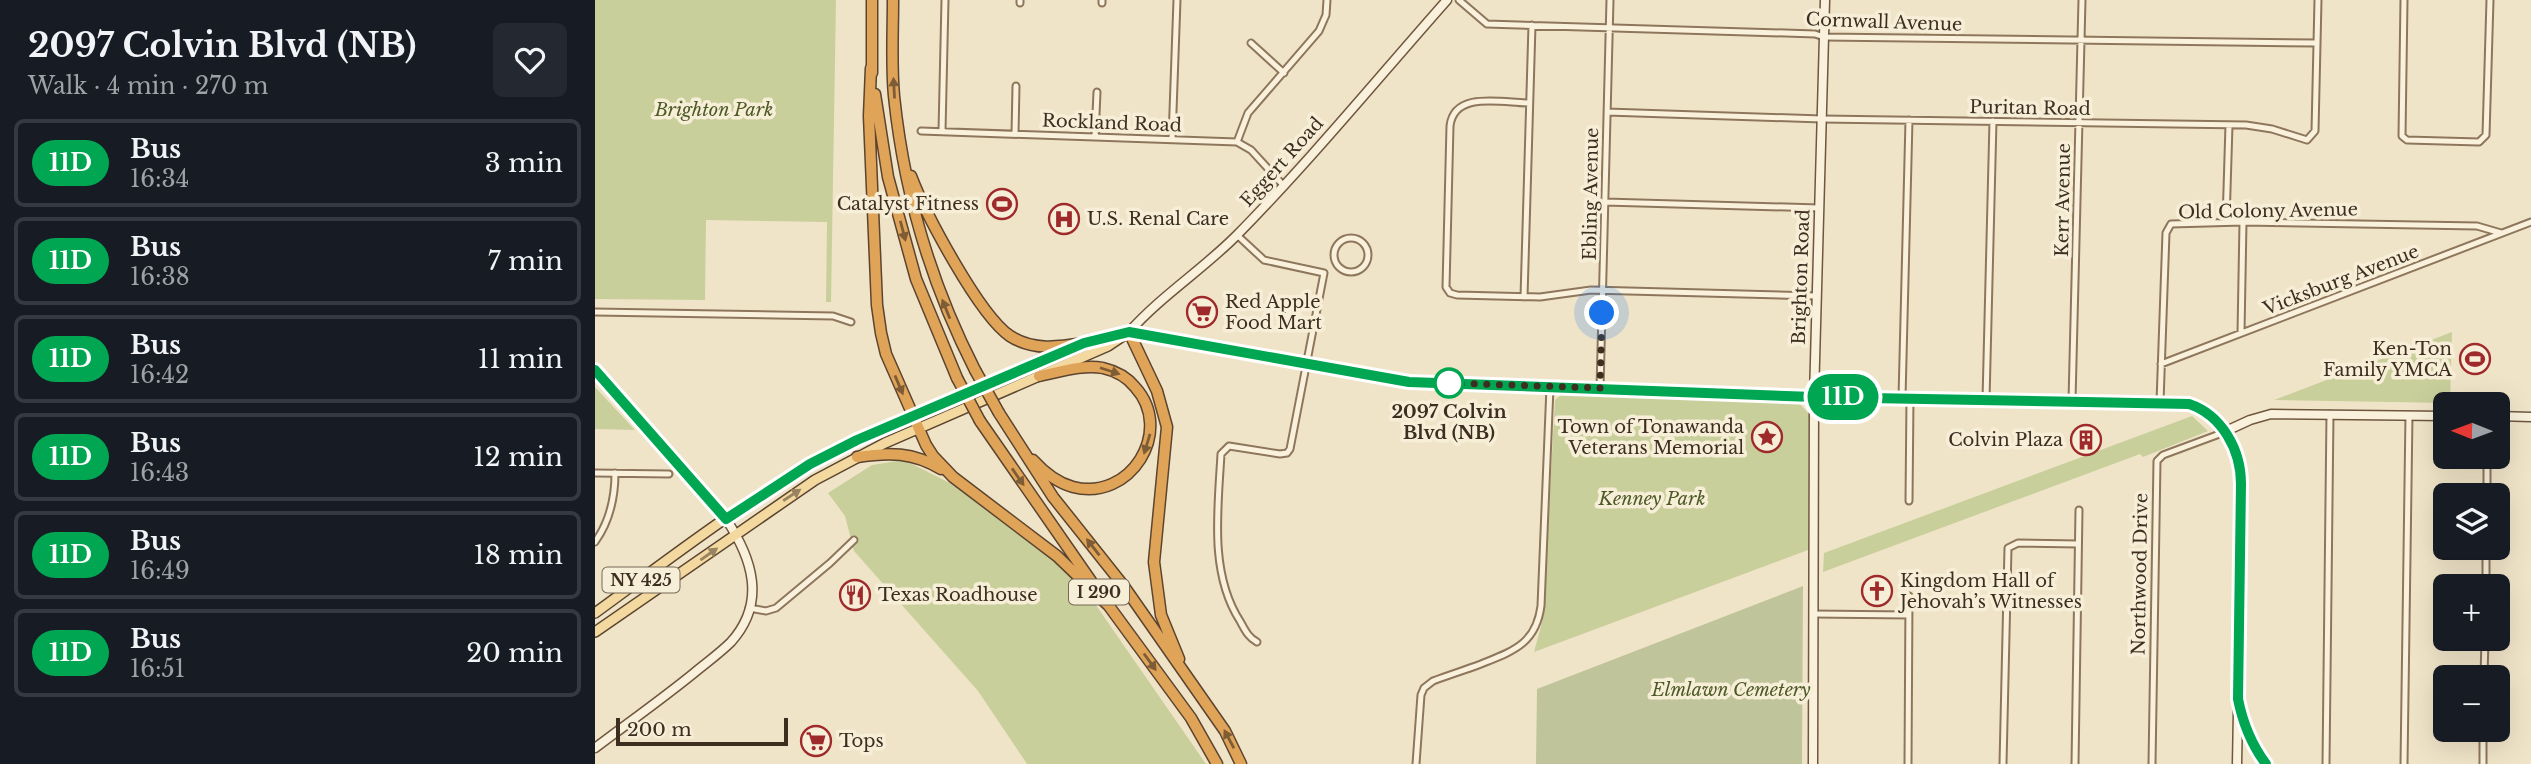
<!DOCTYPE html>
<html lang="en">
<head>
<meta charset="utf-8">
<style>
  :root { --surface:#171b24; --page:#242831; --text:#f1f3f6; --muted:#9ea1a6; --line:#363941 }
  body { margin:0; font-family:"Libre Baskerville",serif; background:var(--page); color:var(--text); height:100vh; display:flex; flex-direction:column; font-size:26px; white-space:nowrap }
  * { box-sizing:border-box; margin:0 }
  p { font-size:23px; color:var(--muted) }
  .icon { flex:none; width:38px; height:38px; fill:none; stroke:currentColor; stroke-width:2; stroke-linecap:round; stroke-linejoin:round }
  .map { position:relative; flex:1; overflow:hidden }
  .drawer { display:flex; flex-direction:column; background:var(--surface); width:595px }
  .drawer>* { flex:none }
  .badge { padding:0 14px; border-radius:23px; font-size:24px; line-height:46px }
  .needle { width:46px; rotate:271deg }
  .buttons { position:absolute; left:1838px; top:392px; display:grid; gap:14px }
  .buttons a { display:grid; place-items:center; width:77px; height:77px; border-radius:10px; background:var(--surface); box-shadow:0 7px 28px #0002; font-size:35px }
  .scale { position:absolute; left:21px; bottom:18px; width:172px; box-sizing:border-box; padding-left:7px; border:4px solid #3d2e20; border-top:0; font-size:19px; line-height:24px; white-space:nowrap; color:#3d2e20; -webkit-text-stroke:5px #f7eed8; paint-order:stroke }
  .you { position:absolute; width:35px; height:35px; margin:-18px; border:5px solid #fff; border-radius:50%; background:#1a73e8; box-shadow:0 0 0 10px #1a73e833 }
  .map>.badge { position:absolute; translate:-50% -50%; box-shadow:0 0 0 4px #fff }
  .round { display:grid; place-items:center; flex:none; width:74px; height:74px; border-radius:10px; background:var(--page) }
  .summary { display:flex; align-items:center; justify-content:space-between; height:119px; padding:0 28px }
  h1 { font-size:33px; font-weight:700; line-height:52px }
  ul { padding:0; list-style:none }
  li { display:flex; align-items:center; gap:21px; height:88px; margin:0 14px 10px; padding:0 14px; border:4px solid var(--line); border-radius:10px }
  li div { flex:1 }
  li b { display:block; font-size:26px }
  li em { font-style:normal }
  li .badge { min-width:77px; font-weight:700; text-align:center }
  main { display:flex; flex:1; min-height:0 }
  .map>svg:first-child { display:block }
</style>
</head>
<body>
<main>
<section class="drawer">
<div class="summary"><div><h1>2097 Colvin Blvd (NB)</h1><p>Walk · 4 min · 270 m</p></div><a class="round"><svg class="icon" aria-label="heart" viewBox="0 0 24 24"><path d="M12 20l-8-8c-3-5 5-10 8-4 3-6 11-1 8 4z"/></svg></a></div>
<ul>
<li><span class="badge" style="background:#00a651;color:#fff">11D</span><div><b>Bus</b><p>16:34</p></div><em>3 min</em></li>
<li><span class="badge" style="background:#00a651;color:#fff">11D</span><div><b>Bus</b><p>16:38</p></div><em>7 min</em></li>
<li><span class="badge" style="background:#00a651;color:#fff">11D</span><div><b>Bus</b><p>16:42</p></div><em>11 min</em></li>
<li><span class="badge" style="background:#00a651;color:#fff">11D</span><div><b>Bus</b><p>16:43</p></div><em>12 min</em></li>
<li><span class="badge" style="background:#00a651;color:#fff">11D</span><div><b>Bus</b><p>16:49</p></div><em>18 min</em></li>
<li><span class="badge" style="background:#00a651;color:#fff">11D</span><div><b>Bus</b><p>16:51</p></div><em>20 min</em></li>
</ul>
</section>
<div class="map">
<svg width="1936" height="764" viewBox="0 0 1936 764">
  <rect width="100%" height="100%" fill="#f0e4c8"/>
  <!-- green -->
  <path fill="#c9cf9b" d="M0,0H241L236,302H231L232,222L111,220L110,300L0,299Z
    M1857,332L1855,403L1679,400Z
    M0,387L40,430L0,429Z
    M967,394L1204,403L1214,414L1213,550L939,652L948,619L960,400Z
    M1597,416L1613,431L1548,457L1545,454L1228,572L1229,553Z
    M309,460L363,487L468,565L496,598L611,764H432L383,691L259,551L250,516L233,493L277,465Z"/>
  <!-- cemetery -->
  <path fill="#bfc49a" d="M1208,586L1207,764H941L942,689Z"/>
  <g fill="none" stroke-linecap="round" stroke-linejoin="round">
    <!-- street casing -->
    <g stroke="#8d765c" stroke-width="9">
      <path id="street" d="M864,0L892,24L1220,34L1229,37L1721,43
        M1809,0L1807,136L1812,140L1884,142L1891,135L1895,0
        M425,3V0
        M507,3V0
        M656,43L689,73
        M934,103C909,103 859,90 855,126L851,287L855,293L862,295L945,297L996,290L1221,296
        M1012,112L1227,119L1651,125L1677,129L1712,140L1720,131L1723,0
        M326,131L642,142L656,150L688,185
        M347,131L350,0
        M420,134L421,86
        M500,137L502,92
        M577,139L582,0
        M642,142L653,113L724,31L731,15L732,0
        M1010,202L1224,208
        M1631,222L1634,125
        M642,235L669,260L729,273
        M739 255a17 17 0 1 1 34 0a17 17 0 1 1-34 0Z
        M929,297L937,25
        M0,312L238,316L256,322
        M1646,333L1648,222
        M1566,364L1936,222
        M1005,389L1015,0
        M1307,398L1314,120
        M1391,400L1398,121
        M1477,401L1487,0
        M1565,402L1571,233L1576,224L1648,222L1882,226L1906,233
        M0,473L74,474
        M1892,495V457
        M1314,501L1315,398
        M0,542C15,521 20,498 20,473
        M1891,586V548
        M154,608L171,611L181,608L235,563L259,540
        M1218,614L1314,615
        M662,642C653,637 650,630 645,621C614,573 623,509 626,454L634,446L685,454L692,453L695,449L729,273
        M1889,677L1890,639
        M821,764L826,695L829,688L838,681C854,675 870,670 886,664C918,651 941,644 946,606L955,387
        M1313,764L1314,596
        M1408,764L1413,548L1423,543L1483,544
        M1480,764L1484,510
        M1557,764L1562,461L1568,455L1630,432
        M1731,764L1735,414
        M1809,764L1814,415
        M1888,764V730"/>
    </g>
    <!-- secondary casing -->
    <g stroke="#6f573f" stroke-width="11">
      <path id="secondary" d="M534,332L814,381L1219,397L1587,402C1618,408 1639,438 1645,468L1643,699C1648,724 1656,744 1671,764
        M534,332C566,296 607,270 641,236C715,161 782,79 852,0
        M0,370L131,519C157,558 172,602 136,642C125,653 111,663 99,673C67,699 33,723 0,748
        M1902,416L1936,417
        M1631,431L1655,420L1676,414L1850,416
        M1218,764L1219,397L1230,0
        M1642,764L1643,711"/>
    </g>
    <!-- primary casing -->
    <g stroke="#5b4430" stroke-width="12">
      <path id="primary" d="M0,613C70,562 140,508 215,464C267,434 324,413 380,389C428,368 476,342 529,333
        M0,632L220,480L290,443L513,346L534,332"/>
    </g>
    <!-- highway casing -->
    <g stroke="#5b4430" stroke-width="13">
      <path id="highway" d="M298,0C298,32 296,64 299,96C309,193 336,284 380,370
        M276,68L274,116L282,305L286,333L291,354L331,445L338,456L358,477L462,556L513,605
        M277,73V0
        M280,94L293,177L321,279L362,378
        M316,176C330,213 384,315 415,336C438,351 464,347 489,343
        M534,332L562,391L572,427L559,562L566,615L584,659
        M404,413L458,497L528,585L630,731L646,764
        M385,421L496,581
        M262,457C294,452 318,452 346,469
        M438,460C448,471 463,483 478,487C535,502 580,431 540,387C532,377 521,371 508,368C488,364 464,372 444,376
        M511,602L596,718L622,764"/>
    </g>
    <!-- street -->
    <use href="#street" stroke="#faf1dc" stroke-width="5"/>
    <!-- secondary -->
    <use href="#secondary" stroke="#faf1dc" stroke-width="8"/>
    <!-- primary -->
    <use href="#primary" stroke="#f3d9a0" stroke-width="9"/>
    <!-- highway -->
    <use href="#highway" stroke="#e0a458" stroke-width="10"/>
    <!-- highway-bridge casing -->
    <g stroke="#5b4430" stroke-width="13" stroke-linecap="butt">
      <path id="highway-bridge" d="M380,370L404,413
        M362,378L385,421"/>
    </g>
    <!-- highway-bridge -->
    <use href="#highway-bridge" stroke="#e0a458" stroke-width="10"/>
  </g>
  <!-- one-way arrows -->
  <defs><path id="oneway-solid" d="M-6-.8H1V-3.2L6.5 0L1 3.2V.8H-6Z" transform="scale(1.75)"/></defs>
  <g fill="#7e5d36">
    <use href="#oneway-solid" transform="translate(299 88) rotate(-93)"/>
    <use href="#oneway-solid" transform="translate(308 231) rotate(75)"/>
    <use href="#oneway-solid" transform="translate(351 309) rotate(-112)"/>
    <use href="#oneway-solid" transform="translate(515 371) rotate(18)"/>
    <use href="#oneway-solid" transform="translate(304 385) rotate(67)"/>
    <use href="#oneway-solid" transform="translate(552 444) rotate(107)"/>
    <use href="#oneway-solid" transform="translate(423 477) rotate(55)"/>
    <use href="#oneway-solid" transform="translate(498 547) rotate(-128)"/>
    <use href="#oneway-solid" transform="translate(555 662) rotate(54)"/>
    <use href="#oneway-solid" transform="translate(634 739) rotate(-118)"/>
  </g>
  <g fill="#988460">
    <use href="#oneway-solid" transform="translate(197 495) rotate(-33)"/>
    <use href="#oneway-solid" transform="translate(114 554) rotate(-35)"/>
  </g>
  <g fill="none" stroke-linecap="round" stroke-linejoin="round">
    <!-- line casing -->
    <g stroke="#fff" stroke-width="16">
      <path id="line" d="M0,370L131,519L215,464L262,440L489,343L534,332L814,382L1219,397L1594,404C1627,415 1646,450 1646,484L1643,699C1648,724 1656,744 1671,764"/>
    </g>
    <!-- line -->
    <use href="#line" stroke="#00a651" stroke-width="10"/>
    <!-- walk -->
    <path stroke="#3d2e20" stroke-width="7" stroke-dasharray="0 12.6" d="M854,383L1005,388L1007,313"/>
  </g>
  <!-- icons -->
  <defs>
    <g id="stadium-ring" transform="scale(1.575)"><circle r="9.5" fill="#f7eed8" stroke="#9e2a2b" stroke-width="1.5"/><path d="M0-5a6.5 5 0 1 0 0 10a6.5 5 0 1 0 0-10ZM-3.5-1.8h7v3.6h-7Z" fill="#9e2a2b"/></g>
    <g id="hospital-ring" transform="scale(1.575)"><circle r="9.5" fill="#f7eed8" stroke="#9e2a2b" stroke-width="1.5"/><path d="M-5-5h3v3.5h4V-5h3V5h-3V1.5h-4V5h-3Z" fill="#9e2a2b"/></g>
    <g id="supermarket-ring" transform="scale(1.575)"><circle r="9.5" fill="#f7eed8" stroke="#9e2a2b" stroke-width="1.5"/><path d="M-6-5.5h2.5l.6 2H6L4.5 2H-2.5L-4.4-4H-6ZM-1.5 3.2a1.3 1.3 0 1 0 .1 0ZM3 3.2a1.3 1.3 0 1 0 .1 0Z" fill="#9e2a2b"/></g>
    <g id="sight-ring" transform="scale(1.575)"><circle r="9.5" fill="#f7eed8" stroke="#9e2a2b" stroke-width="1.5"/><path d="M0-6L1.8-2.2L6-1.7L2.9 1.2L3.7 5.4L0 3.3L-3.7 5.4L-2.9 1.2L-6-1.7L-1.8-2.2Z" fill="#9e2a2b"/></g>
    <g id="building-ring" transform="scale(1.575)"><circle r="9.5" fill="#f7eed8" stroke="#9e2a2b" stroke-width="1.5"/><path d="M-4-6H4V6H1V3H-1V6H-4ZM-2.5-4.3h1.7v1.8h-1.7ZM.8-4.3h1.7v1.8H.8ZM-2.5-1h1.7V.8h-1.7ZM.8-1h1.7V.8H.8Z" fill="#9e2a2b"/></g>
    <g id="church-ring" transform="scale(1.575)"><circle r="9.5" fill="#f7eed8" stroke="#9e2a2b" stroke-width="1.5"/><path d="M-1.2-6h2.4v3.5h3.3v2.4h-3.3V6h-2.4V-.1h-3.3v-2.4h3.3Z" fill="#9e2a2b"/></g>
    <g id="restaurant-ring" transform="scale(1.575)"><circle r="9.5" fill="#f7eed8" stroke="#9e2a2b" stroke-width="1.5"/><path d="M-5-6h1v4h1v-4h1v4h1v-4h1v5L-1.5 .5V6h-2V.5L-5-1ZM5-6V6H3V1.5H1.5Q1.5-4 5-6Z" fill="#9e2a2b"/></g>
  </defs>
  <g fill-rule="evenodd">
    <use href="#stadium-ring" x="407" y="204"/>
    <use href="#hospital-ring" x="469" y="219"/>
    <use href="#supermarket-ring" x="607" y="312"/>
    <use href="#stadium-ring" x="1880" y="359"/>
    <use href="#sight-ring" x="1172" y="437"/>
    <use href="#building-ring" x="1491" y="440"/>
    <use href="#church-ring" x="1282" y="591"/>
    <use href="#restaurant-ring" x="260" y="595"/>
    <use href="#supermarket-ring" x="221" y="741"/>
  </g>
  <!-- markers -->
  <circle fill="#fff" stroke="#00a651" stroke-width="3.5" cx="854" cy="383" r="14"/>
  <g text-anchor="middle" stroke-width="7" stroke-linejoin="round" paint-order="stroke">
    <!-- shield labels -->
    <g fill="#f7eed8" stroke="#756857" stroke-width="2">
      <rect x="7.5" y="567.5" width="77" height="25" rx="5"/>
      <rect x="474" y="579.5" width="60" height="25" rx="5"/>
    </g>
    <g font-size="16" font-weight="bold" fill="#3d2e20">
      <text x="46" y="586">NY 425</text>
      <text x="504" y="598">I 290</text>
    </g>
    <!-- street labels -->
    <g font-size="18" fill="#3d2e20" stroke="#f7eed8">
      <text transform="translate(1289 22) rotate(2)" y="6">Cornwall Avenue</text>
      <text transform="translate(1435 108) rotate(1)" y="6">Puritan Road</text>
      <text transform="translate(517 123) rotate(2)" y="6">Rockland Road</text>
      <text transform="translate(687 162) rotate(-48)" y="6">Eggert Road</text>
      <text transform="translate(996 194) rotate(-89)" y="6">Ebling Avenue</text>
      <text transform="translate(1468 200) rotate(-89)" y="6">Kerr Avenue</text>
      <text transform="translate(1673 211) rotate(-1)" y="6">Old Colony Avenue</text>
      <text transform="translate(1206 277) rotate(-88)" y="6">Brighton Road</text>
      <text transform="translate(1746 280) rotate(-21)" y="6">Vicksburg Avenue</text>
      <text transform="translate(1545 574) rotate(-89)" y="6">Northwood Drive</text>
    </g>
    <!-- park labels -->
    <g font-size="18" font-style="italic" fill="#4d5a26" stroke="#f7eed8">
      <text x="119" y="116">Brighton Park</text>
      <text x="1057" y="505">Kenney Park</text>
      <text x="1136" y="696">Elmlawn Cemetery</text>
    </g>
    <!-- poi labels -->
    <g font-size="18" fill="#3d2e20" stroke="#f7eed8" text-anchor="start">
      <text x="384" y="210" text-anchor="end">Catalyst Fitness</text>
      <text x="492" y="225">U.S. Renal Care</text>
      <text x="630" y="308">Red Apple<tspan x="630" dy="21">Food Mart</tspan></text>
      <text x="1857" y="355" text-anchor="end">Ken-Ton<tspan x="1857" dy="21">Family YMCA</tspan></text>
      <text x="1149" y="433" text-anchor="end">Town of Tonawanda<tspan x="1149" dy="21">Veterans Memorial</tspan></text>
      <text x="1468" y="446" text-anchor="end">Colvin Plaza</text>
      <text x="1305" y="587">Kingdom Hall of<tspan x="1305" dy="21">Jehovah’s Witnesses</tspan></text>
      <text x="283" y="601">Texas Roadhouse</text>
      <text x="244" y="747">Tops</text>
    </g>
    <!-- stop labels -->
    <g font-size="18" font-weight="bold" fill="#3d2e20" stroke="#f7eed8">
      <text x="854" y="418">2097 Colvin<tspan x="854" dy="21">Blvd (NB)</tspan></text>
    </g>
  </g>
</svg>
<div class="buttons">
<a><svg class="needle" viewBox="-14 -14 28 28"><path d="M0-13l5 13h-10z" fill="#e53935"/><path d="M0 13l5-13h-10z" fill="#9ea1a6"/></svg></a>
<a><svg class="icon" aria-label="layers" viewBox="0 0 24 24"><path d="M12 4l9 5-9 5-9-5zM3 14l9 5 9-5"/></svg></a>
<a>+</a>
<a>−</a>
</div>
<div class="scale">200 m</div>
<div class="you" style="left:1007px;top:313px"></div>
<b class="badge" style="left:1248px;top:397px;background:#00a651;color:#fff">11D</b>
</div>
</main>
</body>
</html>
